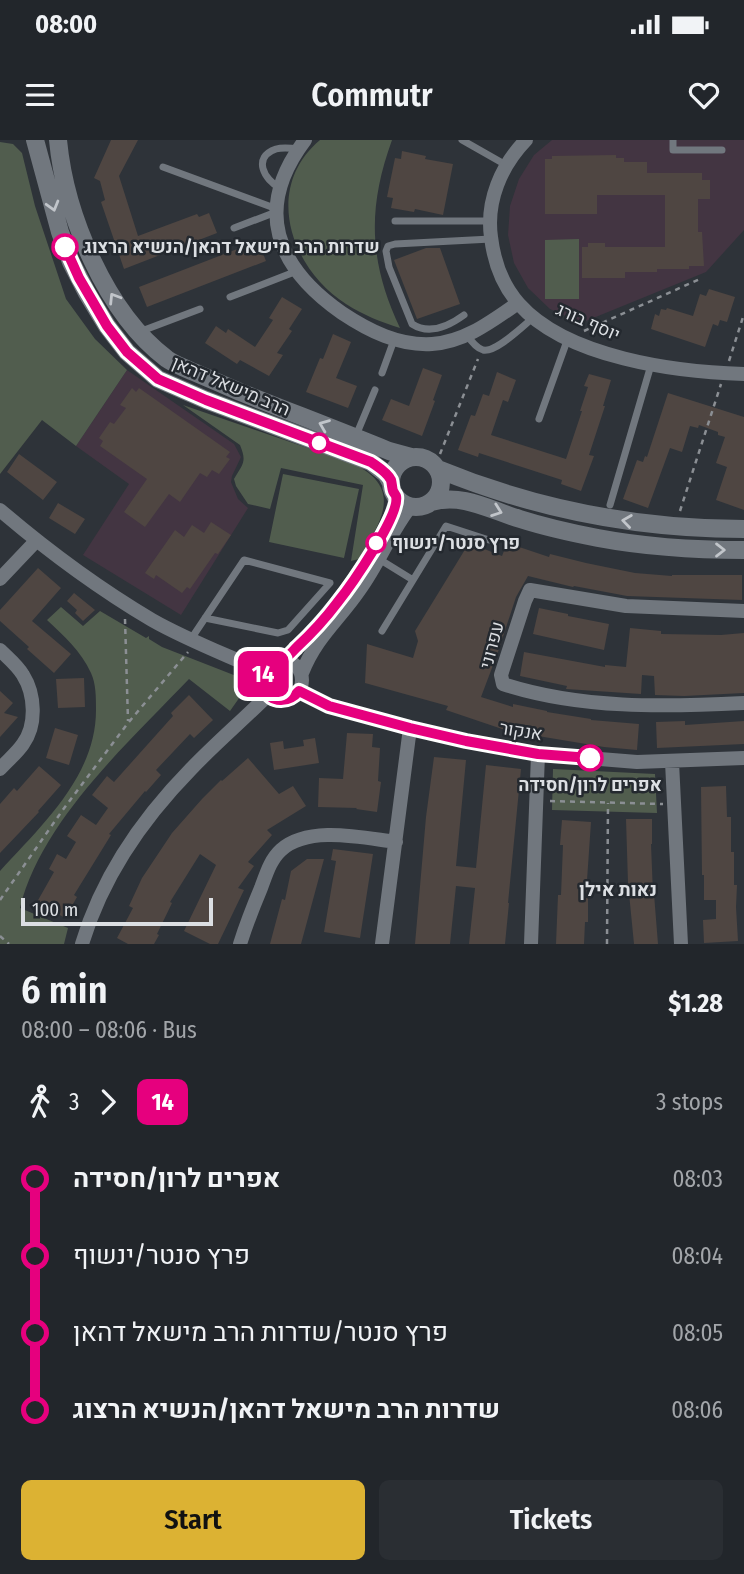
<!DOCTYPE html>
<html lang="en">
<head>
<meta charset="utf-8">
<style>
  :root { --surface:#22262b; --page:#2a2e33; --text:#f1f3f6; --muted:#a2a5a9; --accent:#dcb233 }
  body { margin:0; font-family:"Fira Sans Condensed",Heebo,sans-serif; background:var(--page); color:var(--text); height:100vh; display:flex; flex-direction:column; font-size:26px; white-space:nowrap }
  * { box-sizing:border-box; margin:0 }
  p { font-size:23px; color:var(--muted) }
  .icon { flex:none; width:38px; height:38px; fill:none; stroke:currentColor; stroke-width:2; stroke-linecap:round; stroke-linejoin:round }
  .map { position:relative; height:804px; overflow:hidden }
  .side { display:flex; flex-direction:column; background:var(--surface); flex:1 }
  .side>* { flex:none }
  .badge { padding:0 14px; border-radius:10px; font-size:24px; line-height:46px }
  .scale { position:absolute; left:21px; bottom:18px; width:192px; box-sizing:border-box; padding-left:7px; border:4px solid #dcdfe3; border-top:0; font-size:19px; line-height:24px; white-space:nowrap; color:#dcdfe3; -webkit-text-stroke:5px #24292f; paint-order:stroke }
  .map>.badge { position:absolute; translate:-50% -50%; box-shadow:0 0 0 4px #fff }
  .legs { display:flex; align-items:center; gap:10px; height:77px; padding:0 21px; font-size:23px }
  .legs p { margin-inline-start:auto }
  .summary { display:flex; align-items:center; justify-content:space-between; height:119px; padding:0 21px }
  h1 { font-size:38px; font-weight:600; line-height:52px }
  .cta { display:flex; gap:14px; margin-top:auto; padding:14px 21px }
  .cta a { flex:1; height:80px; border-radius:10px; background:var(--accent); color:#111; font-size:28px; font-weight:600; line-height:80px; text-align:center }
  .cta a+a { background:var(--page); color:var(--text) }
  ul { padding:0 21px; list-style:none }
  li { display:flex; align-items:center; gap:24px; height:77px; font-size:26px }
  li i { display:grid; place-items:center; width:10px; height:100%; margin:0 9px; background:currentColor }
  li i::after { content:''; width:18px; height:18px; margin:-9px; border:5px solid; border-radius:50%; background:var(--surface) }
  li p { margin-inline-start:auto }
  li:first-child i { background:linear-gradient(#0000 50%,currentColor 0) }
  li:last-child i { background:linear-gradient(currentColor 50%,#0000 0) }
  .status { display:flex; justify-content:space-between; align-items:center; height:49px; padding:0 35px; background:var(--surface); direction:ltr }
  .status svg { height:19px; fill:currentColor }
  header { display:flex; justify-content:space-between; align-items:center; height:91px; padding:0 21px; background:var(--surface); font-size:32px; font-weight:600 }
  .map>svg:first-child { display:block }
</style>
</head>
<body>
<div class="status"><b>08:00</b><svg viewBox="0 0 49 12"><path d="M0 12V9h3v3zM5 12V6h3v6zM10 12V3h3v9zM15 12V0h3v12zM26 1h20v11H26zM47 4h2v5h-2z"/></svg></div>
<header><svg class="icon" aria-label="menu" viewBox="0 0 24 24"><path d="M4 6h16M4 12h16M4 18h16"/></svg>Commutr<svg class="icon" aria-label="heart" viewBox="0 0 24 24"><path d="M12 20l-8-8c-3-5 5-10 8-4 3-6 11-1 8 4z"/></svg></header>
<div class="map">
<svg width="744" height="804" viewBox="0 0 744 804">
  <rect width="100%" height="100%" fill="#2e3339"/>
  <!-- education -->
  <path fill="#433542" d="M552,0H744V90L706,132L581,183L550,169L528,148L514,123L508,95L510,66L519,39L534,15Z
    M127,230L234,304L241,317L232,336L231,342L238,359L248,368L181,475L83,415L129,344L76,306Z"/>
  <!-- green -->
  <path fill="#515d4e" d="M320,0H392C367,69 369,122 400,188C381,182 363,175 346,164C290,128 263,48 320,0Z
    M0,2L13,4L22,13L35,66L66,159L95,199L127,230L76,306L42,280L0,334Z
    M579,99V159H545V100Z
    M183,265L357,325C361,328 367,331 371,335C400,360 373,393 359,419L351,421L363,345L281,328L270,369L248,364L236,346L234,339C243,324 247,322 240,305Z
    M283,334L359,349L344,418L269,402Z
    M61,467L83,486L100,471L146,498L149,496V499L162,507L244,539L242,554L230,571L189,539C129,602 41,681 20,768L68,788L64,804H0V731C42,685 96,636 96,570C96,557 96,544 91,533C81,511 64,496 47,480Z
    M553,629L655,634L657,673L552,670Z"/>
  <!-- building -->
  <path fill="#4f4642" d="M111,0H138L119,36L138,96L197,74L199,77L209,73L217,93L124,129L101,62L105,60L100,41L94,38Z
    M402,11L426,16L425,19L453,24L443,75L415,69L414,72L391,68L393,58L387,57L395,18L401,19Z
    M616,15V18H624V22H647V33H702V40H710V59H698V92H702L704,126H689V129H657V132H625V138H582V107H588V103H605V107H665V55H597V74H545V19H552V16Z
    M258,101L266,121L147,167L139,147Z
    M426,108H440L460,164L417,179L394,120Z
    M709,149L735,157L727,182L720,180L718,186L713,184L705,207L651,189L655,174L659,176L661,169L666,170L667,168L693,176L700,154L706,156Z
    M282,157L302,169L289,189L292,191L277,213L283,215L269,236L240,220L237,224L205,203L216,186L226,193L228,189L255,207L273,180L269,178Z
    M333,194L351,202L336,238L357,246L348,268L306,252L320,218L323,219Z
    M423,228L442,235L433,260L435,261L422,296L382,280L391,259L409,266Z
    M497,232L516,240L508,262L503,260L491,295L566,319L582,271H580L588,247L584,246L589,234L611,240L603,266H605L589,315L594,316L581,351L561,344L562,340L479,313L478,317L458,310L471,275L475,276L483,254L489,256Z
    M132,248L136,252L139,248L230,312L226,317L230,319L219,334L212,330L207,337L200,333L180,362L169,354L145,387L124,372L147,339L100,306L103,301L99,298L110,282L114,284L126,268L120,265Z
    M668,253L744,277V370L716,360L727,327L716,323L725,297L718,295V292L699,285L698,288L690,286L682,312L670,308L648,368L623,359L637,320L643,322L645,316L647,317Z
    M19,314L57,342L43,360L7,332Z
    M58,363L85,379L75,394L49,378Z
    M211,382L231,395L218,414L215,413L190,449L187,447L182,453L156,435L154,439L145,433L175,390L184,397L192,385L204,393Z
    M469,403L502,416L507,403L549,417L550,414L586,423L635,433L672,436V435H742V460L627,456L574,446L573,447L528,436L516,457L498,512L481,557L513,567V564L547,571V572L591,579V580L639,584L637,610L604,607L508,591L446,570L448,566L365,543L367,504L413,518L418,501L415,491Z
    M38,428L61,448L32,481L71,514L54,533L27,509L29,507L0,481V470Z
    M74,453L95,470L83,481L75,473L77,470L67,461Z
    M539,468L568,474V476L609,484L604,510L533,494Z
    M630,488L661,491V494L721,495L744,493V553L684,556L655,555L654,536L642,535L641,554L566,549L567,546L520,536L524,512L605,527V525L626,527Z
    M84,538L85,567L58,568L56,539Z
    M0,551L13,563L4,573L18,577L0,597Z
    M189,555L213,580L194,598L190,594L156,630L161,635L146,652L145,651L109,694L111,695L74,755L77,757L65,778L37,762L54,732L49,729L57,714L66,719L76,702L67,696L81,675L96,685L108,668L92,655L107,636L114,642L173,576L171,573Z
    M685,581V585L744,581V604L657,608L656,582Z
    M55,588L78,595L69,625L46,618Z
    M347,593L373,594L372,607L380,608L378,641L381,642L377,672L356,669L357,668L318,667L319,638L343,639Z
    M315,598L319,623L274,630L270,603L283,601L284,609L304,606L303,600Z
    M434,617L466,620L456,726L476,728L486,625L521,629L508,763H509L505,804H469L475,748L456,746L450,804H415L426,677Z
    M248,618L279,654L293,646L306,666L267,690L272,695L248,722L254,726L238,748L244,750L218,804H210L184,791L216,725L200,714L170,762L172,763L157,794L159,795L154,804H128L117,798L133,768L129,766L142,738L172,693L202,659L221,640L222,641Z
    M39,626L61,645L38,671L39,672L0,713V664L14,648L17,651Z
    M726,646L727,677H731V712H734V745H737L736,767L738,801L704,803L703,780L716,779V760H704V735H702L701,647Z
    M626,679H652V704H651L653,754H654L658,804H634L628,743Z
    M562,680L591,682L586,755H588V782H585L584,804H556L558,755H561L563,705H560Z
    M333,709L373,714L360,798L324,792L336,721L331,720Z
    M307,719H324L301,804H270L282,759L285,760L291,731Z"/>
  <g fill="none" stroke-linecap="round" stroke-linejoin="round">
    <!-- path -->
    <path stroke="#8b8f94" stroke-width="2.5" stroke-dasharray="5 5" stroke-linecap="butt" d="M584,191L702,138
      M729,221L744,174
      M440,314L478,219
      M680,371L721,244
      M125,479L128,581
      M550,661L663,664
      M0,760L62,671L128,583L188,512
      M0,796L9,804
      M607,804L608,663"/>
    <!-- lane -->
    <path stroke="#71777e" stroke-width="7" d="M462,0L506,25
      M673,0V10H722
      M163,27L277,69
      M280,48C264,40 252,17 276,9C283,7 291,8 299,9
      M395,81H490
      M234,88L276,72
      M230,157L297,131
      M464,175C449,186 429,195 412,184L389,127L386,111L388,106L395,104L491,99
      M139,192L200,169
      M467,195C471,201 476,208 483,210C496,213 524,185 534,177
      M382,233L394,200
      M539,279L568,198
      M355,298L375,250
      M610,365L651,225
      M379,419L413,440
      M382,491L446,386L489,400
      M191,499L244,420L330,443L288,490L278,493L205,478"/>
    <!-- street -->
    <path stroke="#71777e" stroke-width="14" d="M305,0C253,69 276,127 342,173C369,191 399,206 432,204C465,202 492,181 518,163
      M526,0C501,26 486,61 491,97C494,122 502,145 519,164C567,218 676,232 744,234
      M0,370C48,411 98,448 152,480C187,500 227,515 264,532
      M0,439L36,401
      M744,471L626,466L530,450L525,461L501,535L503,544C580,569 664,567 744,563
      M0,510C8,518 17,525 23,535C35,554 37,585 23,604C17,613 7,621 0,629
      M262 540a20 20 0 1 1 40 0a20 20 0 1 1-40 0Z
      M283,520C319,486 350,449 375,406C384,390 393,375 396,357
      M302,533C316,497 339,480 360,449C379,423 391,391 411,366
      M299,551L329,566L410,588L466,601L538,614L637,622L744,618
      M672,622L681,804
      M82,804C102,737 142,679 191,629C216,603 243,580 268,555
      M240,804C246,785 253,767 261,748C266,735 270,720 281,710C309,685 363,698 396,702
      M382,804L410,588
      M531,804L538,614"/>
    <!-- secondary -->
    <path stroke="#71777e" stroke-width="18" d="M35,0L60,92L71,122L87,153L107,186L127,212L158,239L206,260L371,322L386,334L391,343
      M58,0C65,75 106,173 167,219C174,224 183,227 191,231C208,238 224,245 240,252C290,272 340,291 389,311L411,317
      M391 342a25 25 0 1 1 50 0a25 25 0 1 1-50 0Z
      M438,329C535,369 639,389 744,389
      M431,362C463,353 490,370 520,379C545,387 572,393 598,398C646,407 695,410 744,410"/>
  </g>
  <!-- one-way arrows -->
  <defs><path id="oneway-chevron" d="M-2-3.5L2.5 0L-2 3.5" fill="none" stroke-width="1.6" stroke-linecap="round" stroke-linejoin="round" transform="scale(1.75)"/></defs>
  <g stroke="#c1c5ca">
    <use href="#oneway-chevron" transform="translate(53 66) rotate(74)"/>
    <use href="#oneway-chevron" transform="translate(114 158) rotate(-122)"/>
    <use href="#oneway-chevron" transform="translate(324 285) rotate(-158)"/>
    <use href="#oneway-chevron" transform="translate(497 371) rotate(20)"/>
    <use href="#oneway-chevron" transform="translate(627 381) rotate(-172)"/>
    <use href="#oneway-chevron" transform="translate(720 410)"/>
  </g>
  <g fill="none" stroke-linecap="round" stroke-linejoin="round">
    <!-- line-1 casing -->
    <g stroke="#fff" stroke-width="16">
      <path id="line-1" d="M65,107L79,138L107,186L127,212L158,239L206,260L371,322C378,327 387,332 391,340C392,344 392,348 393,351C394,353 395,354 396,356C401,374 350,447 337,463C325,479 311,494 297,507C293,511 289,516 285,518C278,522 271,521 266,528C262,534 261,542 264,548C271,564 289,563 299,551L329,566L410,588L466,601L538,614L590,618"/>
    </g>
    <!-- line-1 -->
    <use href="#line-1" stroke="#e6007e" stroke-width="10"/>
  </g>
  <!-- markers -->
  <g fill="#fff" stroke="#e6007e" stroke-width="3.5">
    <circle cx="65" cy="107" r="12"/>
    <circle cx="319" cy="303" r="9"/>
    <circle cx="376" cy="403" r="9"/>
    <circle cx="590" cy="618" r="12"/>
  </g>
  <g text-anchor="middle" stroke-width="5" stroke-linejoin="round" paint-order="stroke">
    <!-- stop labels -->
    <g font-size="18" font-weight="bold" fill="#dcdfe3" stroke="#24292f" text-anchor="start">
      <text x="84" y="113">שדרות הרב מישאל דהאן/הנשיא הרצוג</text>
      <text x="392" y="409">פרץ סנטר/ינשוף</text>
      <text x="590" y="651" text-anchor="middle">אפרים לרון/חסידה</text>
    </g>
    <!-- street labels -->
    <g font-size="18" fill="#dcdfe3" stroke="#24292f">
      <text transform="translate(588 182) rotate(24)" y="6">יוסף בורג</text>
      <text transform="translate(231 246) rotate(23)" y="6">הרב מישאל דהאן</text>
      <text transform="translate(492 505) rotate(-75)" y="6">עפרוני</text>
      <text transform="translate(521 591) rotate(9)" y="6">אנקור</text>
    </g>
    <!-- neighbourhood labels -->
    <g font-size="19" font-weight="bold" fill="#dcdfe3" stroke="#24292f">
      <text x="618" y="756">נאות אילן</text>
    </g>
  </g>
</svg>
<div class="scale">100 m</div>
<b class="badge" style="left:263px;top:534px;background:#e6007e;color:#fff">14</b>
</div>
<section class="side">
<div class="summary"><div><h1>6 min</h1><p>08:00 – 08:06 · Bus</p></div><b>$1.28</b></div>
<div class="legs"><svg class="icon" aria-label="walk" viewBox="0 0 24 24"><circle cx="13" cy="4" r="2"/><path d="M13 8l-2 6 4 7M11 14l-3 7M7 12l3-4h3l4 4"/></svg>3<svg class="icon" aria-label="forward" viewBox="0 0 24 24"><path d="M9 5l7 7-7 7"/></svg><b class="badge" style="background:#e6007e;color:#fff">14</b><p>3 stops</p></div>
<ul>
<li><i style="color:#e6007e"></i><b>אפרים לרון/חסידה</b><p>08:03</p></li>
<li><i style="color:#e6007e"></i><span>פרץ סנטר/ינשוף</span><p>08:04</p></li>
<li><i style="color:#e6007e"></i><span>פרץ סנטר/שדרות הרב מישאל דהאן</span><p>08:05</p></li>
<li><i style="color:#e6007e"></i><b>שדרות הרב מישאל דהאן/הנשיא הרצוג</b><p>08:06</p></li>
</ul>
<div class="cta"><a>Start</a><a>Tickets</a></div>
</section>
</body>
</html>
